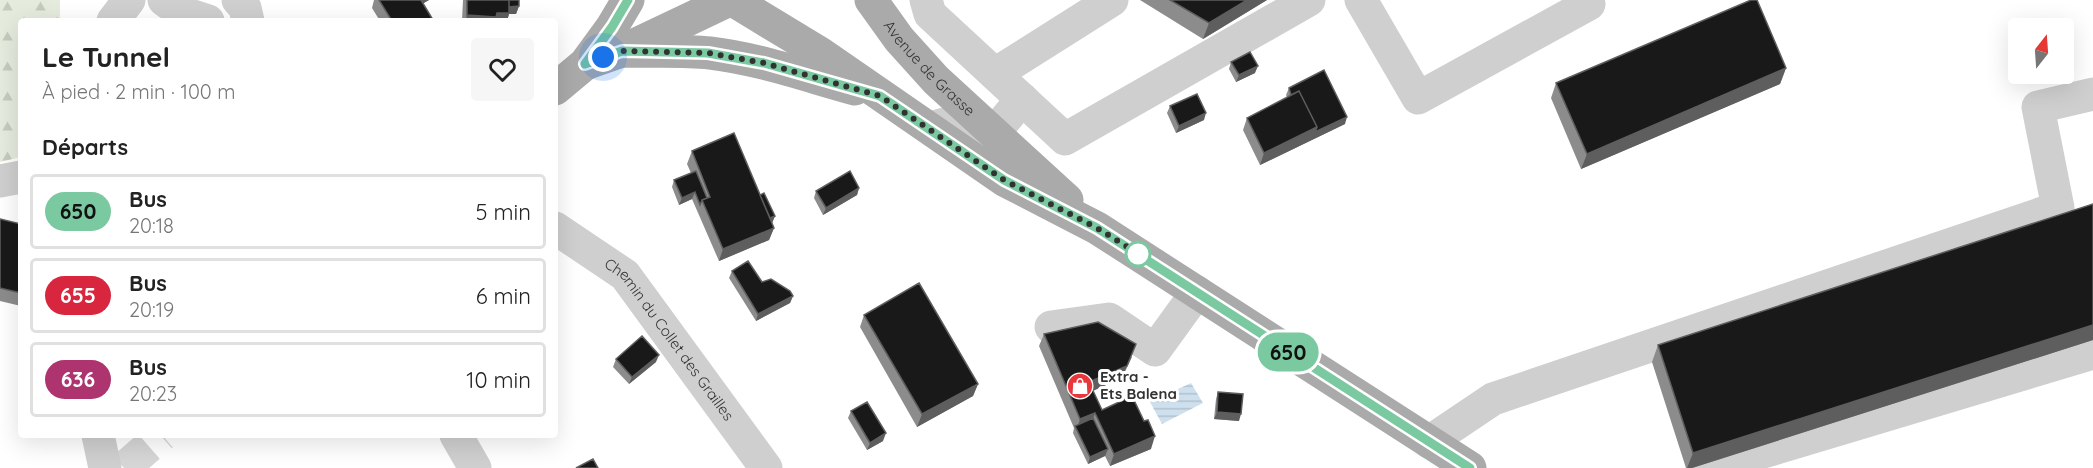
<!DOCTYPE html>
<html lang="fr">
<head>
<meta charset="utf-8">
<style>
  :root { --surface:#fff; --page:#f6f6f6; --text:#222; --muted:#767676; --line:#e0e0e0 }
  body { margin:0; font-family:Quicksand,sans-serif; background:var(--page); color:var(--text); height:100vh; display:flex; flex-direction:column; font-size:22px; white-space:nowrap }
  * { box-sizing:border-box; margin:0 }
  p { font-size:20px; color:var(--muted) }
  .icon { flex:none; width:33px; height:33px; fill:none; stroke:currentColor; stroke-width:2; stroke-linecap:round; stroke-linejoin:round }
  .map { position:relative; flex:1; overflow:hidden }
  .sheet { position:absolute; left:18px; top:18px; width:540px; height:420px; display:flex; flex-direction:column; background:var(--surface); border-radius:6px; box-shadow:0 6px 24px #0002 }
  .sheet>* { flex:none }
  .badge { padding:0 12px; border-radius:20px; font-size:21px; line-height:39px }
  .needle { width:39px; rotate:17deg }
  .fabs { position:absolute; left:2008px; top:18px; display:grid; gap:12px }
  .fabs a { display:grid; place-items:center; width:66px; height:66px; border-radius:6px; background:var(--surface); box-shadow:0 6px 24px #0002; font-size:30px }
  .you { position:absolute; width:30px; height:30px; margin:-15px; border:4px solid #fff; border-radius:50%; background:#1a73e8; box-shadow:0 0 0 9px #1a73e833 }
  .map>.badge { position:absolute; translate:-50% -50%; box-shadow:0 0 0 3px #fff }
  h2 { padding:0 24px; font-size:22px; line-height:54px }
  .round { display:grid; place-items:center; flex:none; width:63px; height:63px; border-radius:6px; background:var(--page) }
  .summary { display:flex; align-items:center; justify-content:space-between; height:102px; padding:0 24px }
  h1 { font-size:28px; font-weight:700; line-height:45px }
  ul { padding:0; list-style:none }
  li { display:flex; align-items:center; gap:18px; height:75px; margin:0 12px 9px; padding:0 12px; border:3px solid var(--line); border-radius:6px }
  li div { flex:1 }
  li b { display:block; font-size:22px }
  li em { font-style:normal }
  li .badge { min-width:66px; font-weight:700; text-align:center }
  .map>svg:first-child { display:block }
</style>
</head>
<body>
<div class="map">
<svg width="2093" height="468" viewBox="0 0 2093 468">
  <defs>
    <pattern id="forest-firs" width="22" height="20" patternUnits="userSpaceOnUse" patternTransform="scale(1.5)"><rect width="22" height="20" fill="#e5ecde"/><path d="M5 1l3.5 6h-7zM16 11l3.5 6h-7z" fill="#c5cbbf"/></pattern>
    <pattern id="water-rules" width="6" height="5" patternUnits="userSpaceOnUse" patternTransform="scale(1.5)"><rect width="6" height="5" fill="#cee0ee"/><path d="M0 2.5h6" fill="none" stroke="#b1c1cd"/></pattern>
  </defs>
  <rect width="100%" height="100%" fill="#fff"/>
  <!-- forest -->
  <path fill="url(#forest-firs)" d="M0,0H60V21H21V157L0,162Z"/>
  <!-- water -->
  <path fill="url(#water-rules)" d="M1191,383L1203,403L1162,424L1150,402Z"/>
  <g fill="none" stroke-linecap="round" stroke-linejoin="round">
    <!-- major-tunnel -->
    <path stroke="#d6d6d6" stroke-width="33" stroke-dasharray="33 16" stroke-linecap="butt" d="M124,468L162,435"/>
    <!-- minor -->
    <g stroke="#cfcfcf" stroke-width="33">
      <path d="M164,0L181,12L208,21"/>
      <path d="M238,0L245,8L248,21"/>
      <path d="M926,0L930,14L1065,139L1309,0"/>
      <path d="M1361,0L1418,98L1589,4"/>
      <path d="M113,21L129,0"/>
      <path d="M995,74L1112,0"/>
      <path d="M937,126L944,124L972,143L994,133L1022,99"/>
      <path d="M0,181L21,177"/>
      <path id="s1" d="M555,228L625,275L766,468"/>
      <path d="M1051,327L1109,319L1155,350L1197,292"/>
      <path d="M98,435L105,468"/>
      <path d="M456,435L475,468"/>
      <path d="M1429,442L1493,399L2058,208L2038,107L2093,94"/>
      <path d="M1710,468L2093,353"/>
    </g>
    <!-- major -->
    <g stroke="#aaa" stroke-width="33">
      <path id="s2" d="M871,0L899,39L936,80L1067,200"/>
      <path d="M739,4L820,53L1004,180L1097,228L1470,468"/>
      <path d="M622,51C651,52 681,50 710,53C760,59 807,76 855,89"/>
      <path d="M585,64L622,51L725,2"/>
      <path d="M555,89L585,64L612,27L628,0"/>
    </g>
  </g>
  <!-- wall -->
  <path fill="#8c8c8c" d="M374,0H429L423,3L433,20V21H380L372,8Z
    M463,0H519V6L516,14H509L507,21H462Z
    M1140,0H1267L1203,39Z
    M1231,62L1255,73L1236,82L1229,69Z
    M1786,68L1780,84L1581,169L1551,98L1556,83Z
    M1289,88L1345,124L1260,165L1243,130L1247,118L1287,97L1286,95Z
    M1170,106L1204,120L1176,133L1167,113Z
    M692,151L760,195L775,216L772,223L774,228L769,240L719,261L692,199L679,205L672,187L674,180L691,173L687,164Z
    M859,188L857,195L823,215L814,198L816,191Z
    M2093,204V340L1692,468H1686L1652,362L1658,345Z
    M0,219L21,224V306L0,301Z
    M732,271L762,282L793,296L790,303L756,321L729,278Z
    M864,315L978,384L973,396L917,427L860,327Z
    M1044,334L1132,357L1122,378L1093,391L1102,410L1151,449L1110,466L1105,456L1088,464L1073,433L1074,428L1039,346Z
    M616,359L656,362L629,384L613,367Z
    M1218,392L1239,421L1214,419L1216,399Z
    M851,411L883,441L867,450L848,418Z"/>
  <!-- shaded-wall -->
  <path fill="#5e5e5e" d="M419,0H429L414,9Z
    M1247,0H1267L1203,39L1209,23Z
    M519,6L516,14H509L507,21H465L467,15L497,13L508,7Z
    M1258,66L1255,73L1236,82L1239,75Z
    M1786,68L1780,84L1581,169L1587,154Z
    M1206,113L1204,120L1176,133L1179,126Z
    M1347,117L1345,124L1260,165L1264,153L1317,127Z
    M859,188L857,195L823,215L826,208Z
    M695,192L692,199L679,205L682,198Z
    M775,216L772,223L763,227L766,220Z
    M774,228L769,240L719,261L723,249Z
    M793,296L790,303L756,321L758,314Z
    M2093,325V340L1692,468H1687L1693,453Z
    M1136,344L1122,378L1085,394L1089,382Z
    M659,355L656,362L629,384L632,377Z
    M978,384L973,396L917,427L922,414Z
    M1217,412L1241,414L1239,421L1214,419Z
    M1095,413L1091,425L1077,429L1080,419Z
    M886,433L883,441L867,450L870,443Z
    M1155,436L1151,449L1110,466L1114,454Z
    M1108,449L1105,456L1088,464L1090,457Z"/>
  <!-- building -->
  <path fill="#191919" stroke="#5e5e5e" stroke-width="1.5" d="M379,0H421L433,20L432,21H392Z
    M467,0H509V13H497L496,17L467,15Z
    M509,0H519V6L509,7Z
    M1170,0H1247L1209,23Z
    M1751,0H1757L1786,68L1587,154L1556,83Z
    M1250,52L1258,66L1239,75L1231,62Z
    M1324,70L1347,117L1315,132L1317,127L1299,91L1291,95L1289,88Z
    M1299,91L1317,127L1264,153L1247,118Z
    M1197,94L1206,113L1179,126L1170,106Z
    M734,133L774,228L723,249L702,200L710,197L692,151Z
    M696,171L707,198L702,200L700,205L695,192L682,198L674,180Z
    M850,171L859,188L826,208L816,191Z
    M764,193L775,216L770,218L760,195Z
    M2093,204V325L1693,453L1658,345Z
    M0,219L21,224V293L0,288Z
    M748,261L762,282L771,279L790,291L793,296L758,314L732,271Z
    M919,283L978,384L922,414L864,315Z
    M1098,322L1136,344L1127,366L1089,382L1102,410L1132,396L1144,421L1148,420L1155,436L1114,454L1095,413L1080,419L1044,334Z
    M642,336L659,355L632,377L616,359Z
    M1218,392L1243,394L1241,414L1217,412Z
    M867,402L886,433L870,443L851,411Z
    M1093,418L1108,449L1090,457L1075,426Z
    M593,459L598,468H576Z"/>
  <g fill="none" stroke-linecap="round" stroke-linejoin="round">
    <!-- line casing -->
    <g stroke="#fff" stroke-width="14">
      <path id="line" d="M628,0L612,27L585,64L622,51L708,53L764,63L880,96L1004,180L1097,228L1470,468"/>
    </g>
    <!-- line -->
    <use href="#line" stroke="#7ac9a1" stroke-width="9"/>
    <!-- walk -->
    <path stroke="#323232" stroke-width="6" stroke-dasharray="0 10.8" d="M603,57L622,51L708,53L764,63L880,96L1004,180L1097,228L1145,258L1138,254"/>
  </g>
  <!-- icons -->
  <defs>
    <g id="shop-disc" transform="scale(1.35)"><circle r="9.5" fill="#e8363d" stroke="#fff"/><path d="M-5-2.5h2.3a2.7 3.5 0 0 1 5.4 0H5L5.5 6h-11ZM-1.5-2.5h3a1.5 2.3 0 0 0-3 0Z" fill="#fff"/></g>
  </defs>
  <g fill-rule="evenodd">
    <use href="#shop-disc" x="1080" y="386"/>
  </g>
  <!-- markers -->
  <circle fill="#fff" stroke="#7ac9a1" stroke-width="3" cx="1138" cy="254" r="12"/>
  <g text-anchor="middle" stroke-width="6" stroke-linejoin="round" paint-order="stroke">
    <!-- street labels -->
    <g font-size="15" fill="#323232" stroke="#fff">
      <text dy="5" stroke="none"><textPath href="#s2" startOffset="90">Avenue de Grasse</textPath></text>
      <text dy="5" stroke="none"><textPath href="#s1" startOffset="162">Chemin du Collet des Grailles</textPath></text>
    </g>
    <!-- poi labels -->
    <g font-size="15" font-weight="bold" fill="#323232" stroke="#fff" text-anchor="start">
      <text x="1100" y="382">Extra -<tspan x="1100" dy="17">Ets Balena</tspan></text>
    </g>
  </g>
</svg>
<div class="fabs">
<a><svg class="needle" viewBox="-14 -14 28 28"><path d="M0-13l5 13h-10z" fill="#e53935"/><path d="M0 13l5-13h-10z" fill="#767676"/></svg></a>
</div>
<div class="you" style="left:603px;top:57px"></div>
<b class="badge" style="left:1288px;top:352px;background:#7ac9a1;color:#111">650</b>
<section class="sheet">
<div class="summary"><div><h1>Le Tunnel</h1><p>À pied · 2 min · 100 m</p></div><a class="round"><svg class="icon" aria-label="heart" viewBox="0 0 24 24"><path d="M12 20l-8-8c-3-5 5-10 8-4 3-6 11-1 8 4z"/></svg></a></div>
<h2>Départs</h2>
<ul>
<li><span class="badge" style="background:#7ac9a1;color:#111">650</span><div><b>Bus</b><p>20:18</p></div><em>5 min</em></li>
<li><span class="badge" style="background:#d7263d;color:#fff">655</span><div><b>Bus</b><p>20:19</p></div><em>6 min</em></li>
<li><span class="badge" style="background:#ae346f;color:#fff">636</span><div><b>Bus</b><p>20:23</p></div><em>10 min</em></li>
</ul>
</section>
</div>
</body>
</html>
